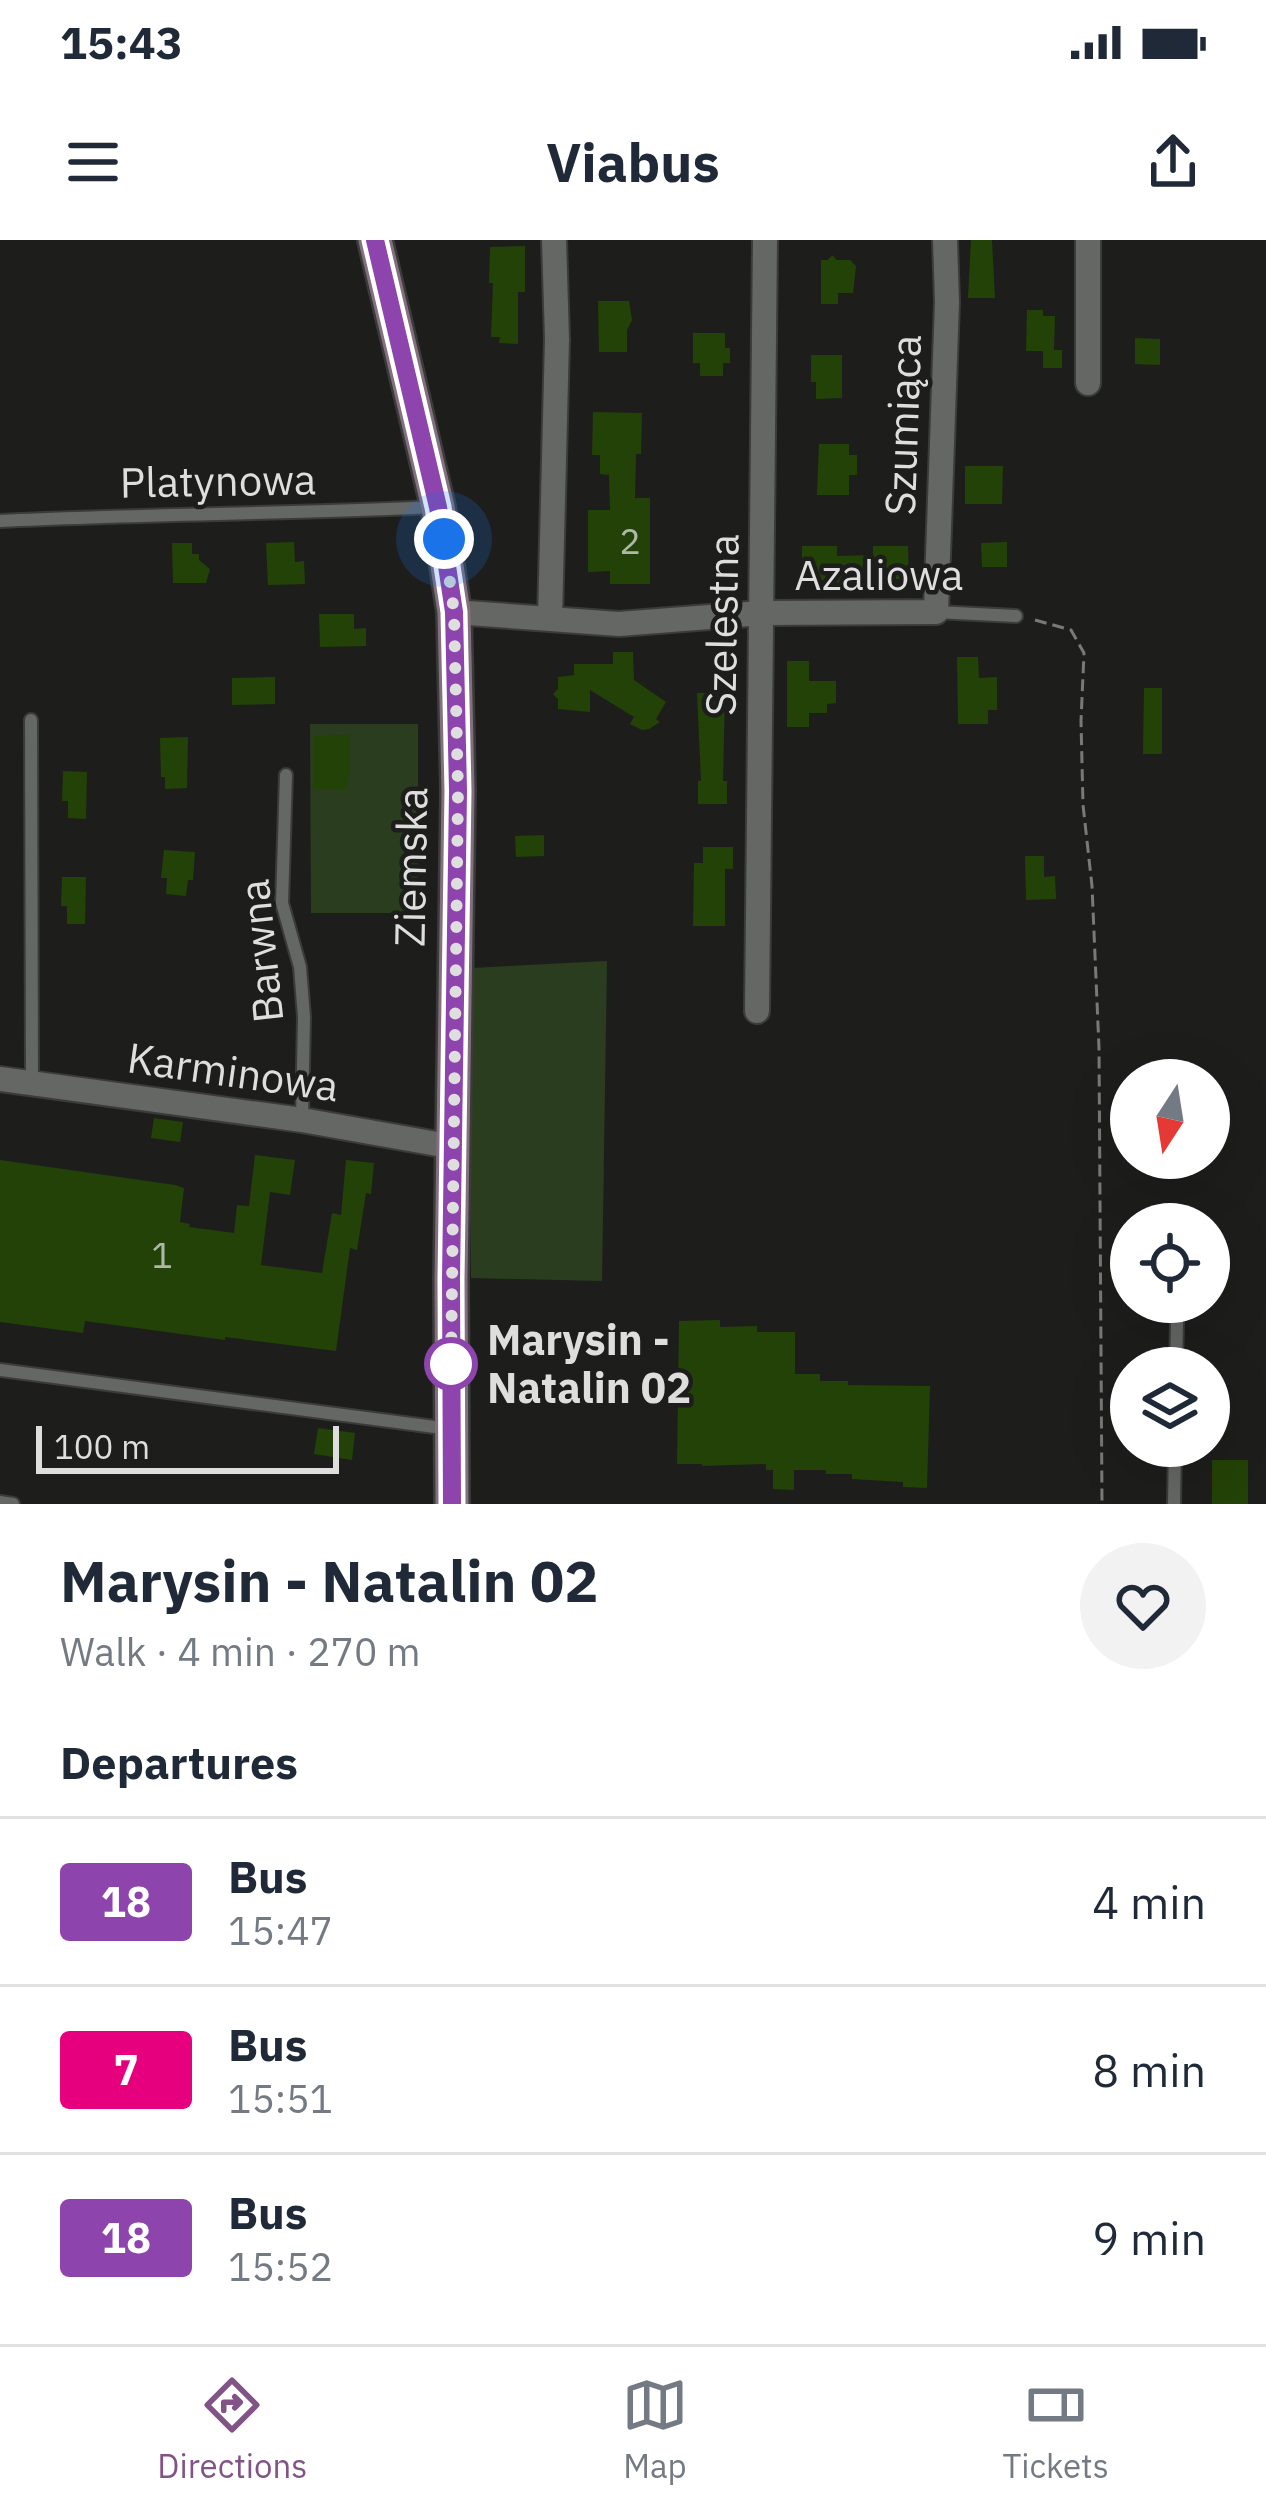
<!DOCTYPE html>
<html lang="en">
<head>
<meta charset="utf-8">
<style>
  :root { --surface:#fff; --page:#f2f2f3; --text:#1f2937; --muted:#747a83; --line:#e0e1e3; --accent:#825386 }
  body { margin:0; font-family:"IBM Plex Sans",sans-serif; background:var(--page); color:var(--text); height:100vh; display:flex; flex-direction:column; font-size:45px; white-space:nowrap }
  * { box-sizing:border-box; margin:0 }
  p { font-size:39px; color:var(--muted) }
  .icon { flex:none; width:66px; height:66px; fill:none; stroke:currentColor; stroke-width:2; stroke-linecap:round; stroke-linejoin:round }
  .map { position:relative; height:1264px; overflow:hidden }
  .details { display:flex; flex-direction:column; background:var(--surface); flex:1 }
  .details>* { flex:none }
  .badge { padding:0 24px; border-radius:9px; font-size:42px; line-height:78px }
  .needle { width:78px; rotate:192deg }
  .tools { position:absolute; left:1110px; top:819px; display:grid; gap:24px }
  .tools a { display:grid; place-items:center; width:120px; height:120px; border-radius:50%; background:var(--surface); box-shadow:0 12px 48px #0002; font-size:60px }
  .scale { position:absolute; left:36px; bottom:30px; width:303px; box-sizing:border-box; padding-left:12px; border:6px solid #dddedd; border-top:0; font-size:33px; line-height:42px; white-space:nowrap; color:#dddedd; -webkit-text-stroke:9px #1d1e1c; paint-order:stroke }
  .you { position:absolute; width:60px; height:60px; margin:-30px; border:9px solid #fff; border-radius:50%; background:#1a73e8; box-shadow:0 0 0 18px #1a73e833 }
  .map>.badge { position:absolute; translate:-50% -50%; box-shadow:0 0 0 6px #fff }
  h2 { padding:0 60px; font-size:45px; line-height:108px }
  .round { display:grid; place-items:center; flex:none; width:126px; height:126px; border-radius:63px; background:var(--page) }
  .headline { display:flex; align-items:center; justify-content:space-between; height:204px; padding:0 60px }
  h1 { font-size:57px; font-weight:800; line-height:90px }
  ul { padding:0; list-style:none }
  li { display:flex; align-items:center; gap:36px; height:168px; padding:0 60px; border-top:3px solid var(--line) }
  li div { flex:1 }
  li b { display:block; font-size:45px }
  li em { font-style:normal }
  li .badge { min-width:132px; font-weight:700; text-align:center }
  .status { display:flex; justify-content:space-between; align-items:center; height:84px; padding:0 60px; background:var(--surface); direction:ltr }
  .status svg { height:33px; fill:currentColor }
  header { display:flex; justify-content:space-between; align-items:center; height:156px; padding:0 60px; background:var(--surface); font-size:54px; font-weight:800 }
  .menu { display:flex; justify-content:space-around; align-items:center; height:168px; border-top:3px solid var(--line); background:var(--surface); font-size:33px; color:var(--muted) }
  .menu a { display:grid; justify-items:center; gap:6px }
  .menu .selected { color:var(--accent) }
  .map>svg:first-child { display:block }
</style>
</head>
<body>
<div class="status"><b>15:43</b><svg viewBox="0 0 49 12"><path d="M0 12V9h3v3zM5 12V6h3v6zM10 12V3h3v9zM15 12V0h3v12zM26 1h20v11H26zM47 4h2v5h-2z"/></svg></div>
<header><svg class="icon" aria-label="menu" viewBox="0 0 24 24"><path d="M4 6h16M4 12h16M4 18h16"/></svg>Viabus<svg class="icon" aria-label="share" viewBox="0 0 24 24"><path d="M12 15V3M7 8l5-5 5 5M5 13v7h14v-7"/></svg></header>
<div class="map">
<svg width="1266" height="1264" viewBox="0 0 1266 1264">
  <rect width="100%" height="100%" fill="#1d1e1c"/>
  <!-- green -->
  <path fill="#2a3d1e" d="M310,484H418V673H311Z
    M607,721L602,1041L471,1038V728Z"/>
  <!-- building -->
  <path fill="#234207" d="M971,0H992L995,58H968Z
    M525,6V52H518V104L499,103L500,97H491L493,43H489L490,7Z
    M832,15L837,20H850L856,26L853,53H838V64H821V20H828Z
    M598,61H629L632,80L627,90V112H599Z
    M1027,70H1043V76H1055L1054,110H1062V128H1043V111H1026Z
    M693,93H725V108H730V123H723V136H700V123H693Z
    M1135,98L1160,99V125L1135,124Z
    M811,115H842V158L816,159V142H811Z
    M593,172L642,173L641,214H636L635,258H650V344H610V331L588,332V270H610L609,235L600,234V215H592Z
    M819,204H849V215H857V235H849V255H817Z
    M965,226H1003L1002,264H965Z
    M294,302L295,322L304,321L305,344L268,345L266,303Z
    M1007,302V327H982L981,303Z
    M172,303H192V314H199V320L210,329L206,343H173Z
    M802,306H837V316L873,315V306H908L909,339H888V345L823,346V340H802Z
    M319,374H354V389L366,388V406L320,407Z
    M613,412H633L634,440L666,462L656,479L660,482L649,489L642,490L630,484L634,477L590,450V472L558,469V459L553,454L558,449V437L574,435V424H613Z
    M957,417H978L979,438L997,437V470H988V484H958Z
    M787,421H809V441H836V463L827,464V473H809V487H787Z
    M275,437V464L232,465V438Z
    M1144,448H1162V514H1143Z
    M697,453H725L723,541H727V564H698V541H701Z
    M350,495V537L347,538L348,549H313V496Z
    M188,497L187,548L165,549V537H161L160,498Z
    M63,531L87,532L86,579L68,578V561H62Z
    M544,595V616L516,617L515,596Z
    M703,607H733V629H725V686H693L694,623H703Z
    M164,610L195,612L193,640H188L186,656L166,654L167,638H161Z
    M1025,616H1044V637L1055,636L1056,659L1026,660Z
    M62,637H86L85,684H67V666H61Z
    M154,878L183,882L180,902L151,898Z
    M255,915L295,920L290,955L270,952L261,1025L322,1033L332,973L341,975L346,920L374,923L371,954L366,953L357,1010L350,1008L336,1111L225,1097V1100L85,1081L83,1093L0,1082V920L175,945L184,948L180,982L190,984L189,987L234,993L237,965L249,966Z
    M720,1080V1087L757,1086V1092H795V1134H820V1141H848V1145L930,1146L927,1248L903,1247V1242L852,1239V1234H826V1230H794V1250L773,1249V1230H766V1224L702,1226V1224H677L679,1081Z
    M318,1188L355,1193L352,1220L314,1214Z
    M1212,1220H1248V1264H1212Z"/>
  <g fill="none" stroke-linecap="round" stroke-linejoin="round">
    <!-- lane casing -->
    <g stroke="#3a3b3a" stroke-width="16">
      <path id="lane" d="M0,281C146,274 291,274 436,267
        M936,372L1016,376
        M31,480L32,843
        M286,535L282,663L300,727L304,777L302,879
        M1176,1128L1177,1082
        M0,1130L450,1189
        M0,1262L13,1264
        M1174,1264L1175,1206"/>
    </g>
    <!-- street casing -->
    <g stroke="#3a3b3a" stroke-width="28">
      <path id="street" d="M1088,143V0
        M454,372L619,384L761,373L936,372L947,62L945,0
        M550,379L557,99L554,0
        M757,771L765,0
        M0,839L302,880L454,907"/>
    </g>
    <!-- secondary casing -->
    <g stroke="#3a3b3a" stroke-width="38">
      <path id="secondary" d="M375,0L438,267L454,372L458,551L451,1039L452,1264"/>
    </g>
    <!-- path -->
    <path stroke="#787978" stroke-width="3" stroke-dasharray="12 6" stroke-linecap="butt" d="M1035,380L1071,390L1084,413L1081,481L1083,565L1092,646L1099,808L1102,1264"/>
    <!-- lane -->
    <use href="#lane" stroke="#656764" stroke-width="12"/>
    <!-- street -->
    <use href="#street" stroke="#656764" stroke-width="24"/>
    <!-- secondary -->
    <use href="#secondary" stroke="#846f7f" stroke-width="33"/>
  </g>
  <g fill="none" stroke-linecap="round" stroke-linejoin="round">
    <!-- line casing -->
    <g stroke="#fff" stroke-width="27">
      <path id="line" d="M375,0L438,267L454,372L458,551L451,1039L452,1264"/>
    </g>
    <!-- line -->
    <use href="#line" stroke="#8e44ad" stroke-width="18"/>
    <!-- walk -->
    <path stroke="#dddedd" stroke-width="12" stroke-dasharray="0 21.6" d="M444,299L454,372L458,551L451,1128V1124"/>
  </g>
  <!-- markers -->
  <circle fill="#fff" stroke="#8e44ad" stroke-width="6" cx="451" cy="1124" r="24"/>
  <g text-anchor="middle" stroke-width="9" stroke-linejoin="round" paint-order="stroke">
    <!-- number labels -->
    <g font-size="36" fill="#aeb7a8">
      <text x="630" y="314">2</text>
      <text x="162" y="1028">1</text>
    </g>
    <!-- street labels -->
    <g font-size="42" fill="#dddedd" stroke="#1d1e1c">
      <text transform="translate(903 185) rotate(-88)" y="15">Szumiąca</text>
      <text transform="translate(218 241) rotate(-1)" y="15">Platynowa</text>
      <text x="879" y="350">Azaliowa</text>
      <text transform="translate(722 385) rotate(-89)" y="15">Szelestna</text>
      <text transform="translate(411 627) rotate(-89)" y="15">Ziemska</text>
      <text transform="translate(261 711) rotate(-96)" y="15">Barwna</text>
      <text transform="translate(233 832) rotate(8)" y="15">Karminowa</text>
    </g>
    <!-- stop labels -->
    <g font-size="42" font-weight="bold" fill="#dddedd" stroke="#1d1e1c" text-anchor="start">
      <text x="487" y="1115">Marysin -<tspan x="487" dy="48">Natalin 02</tspan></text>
    </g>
  </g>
</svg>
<div class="tools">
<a><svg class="needle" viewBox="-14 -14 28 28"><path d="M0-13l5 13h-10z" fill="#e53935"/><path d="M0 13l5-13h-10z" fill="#747a83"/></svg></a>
<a><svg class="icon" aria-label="locate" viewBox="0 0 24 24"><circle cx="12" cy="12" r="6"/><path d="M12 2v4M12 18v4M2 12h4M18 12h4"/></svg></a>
<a><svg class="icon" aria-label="layers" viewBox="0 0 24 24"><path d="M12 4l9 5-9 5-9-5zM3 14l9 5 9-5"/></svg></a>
</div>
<div class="scale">100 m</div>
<div class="you" style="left:444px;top:299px"></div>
</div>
<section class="details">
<div class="headline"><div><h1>Marysin - Natalin 02</h1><p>Walk · 4 min · 270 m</p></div><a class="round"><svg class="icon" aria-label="heart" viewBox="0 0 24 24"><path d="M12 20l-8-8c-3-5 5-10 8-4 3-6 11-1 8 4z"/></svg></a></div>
<h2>Departures</h2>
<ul>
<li><span class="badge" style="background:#8e44ad;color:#fff">18</span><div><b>Bus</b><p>15:47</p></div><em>4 min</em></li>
<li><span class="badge" style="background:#e6007e;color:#fff">7</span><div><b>Bus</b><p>15:51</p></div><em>8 min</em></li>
<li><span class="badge" style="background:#8e44ad;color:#fff">18</span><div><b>Bus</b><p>15:52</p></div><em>9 min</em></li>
</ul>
</section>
<nav class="menu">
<a class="selected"><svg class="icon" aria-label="directions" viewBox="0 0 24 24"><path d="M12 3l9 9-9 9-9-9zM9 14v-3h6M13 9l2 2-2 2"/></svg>Directions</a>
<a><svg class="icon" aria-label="map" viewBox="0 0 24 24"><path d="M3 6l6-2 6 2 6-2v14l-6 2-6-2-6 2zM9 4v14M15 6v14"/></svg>Map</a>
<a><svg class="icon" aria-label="tickets" viewBox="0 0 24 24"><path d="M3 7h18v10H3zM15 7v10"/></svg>Tickets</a>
</nav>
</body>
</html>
